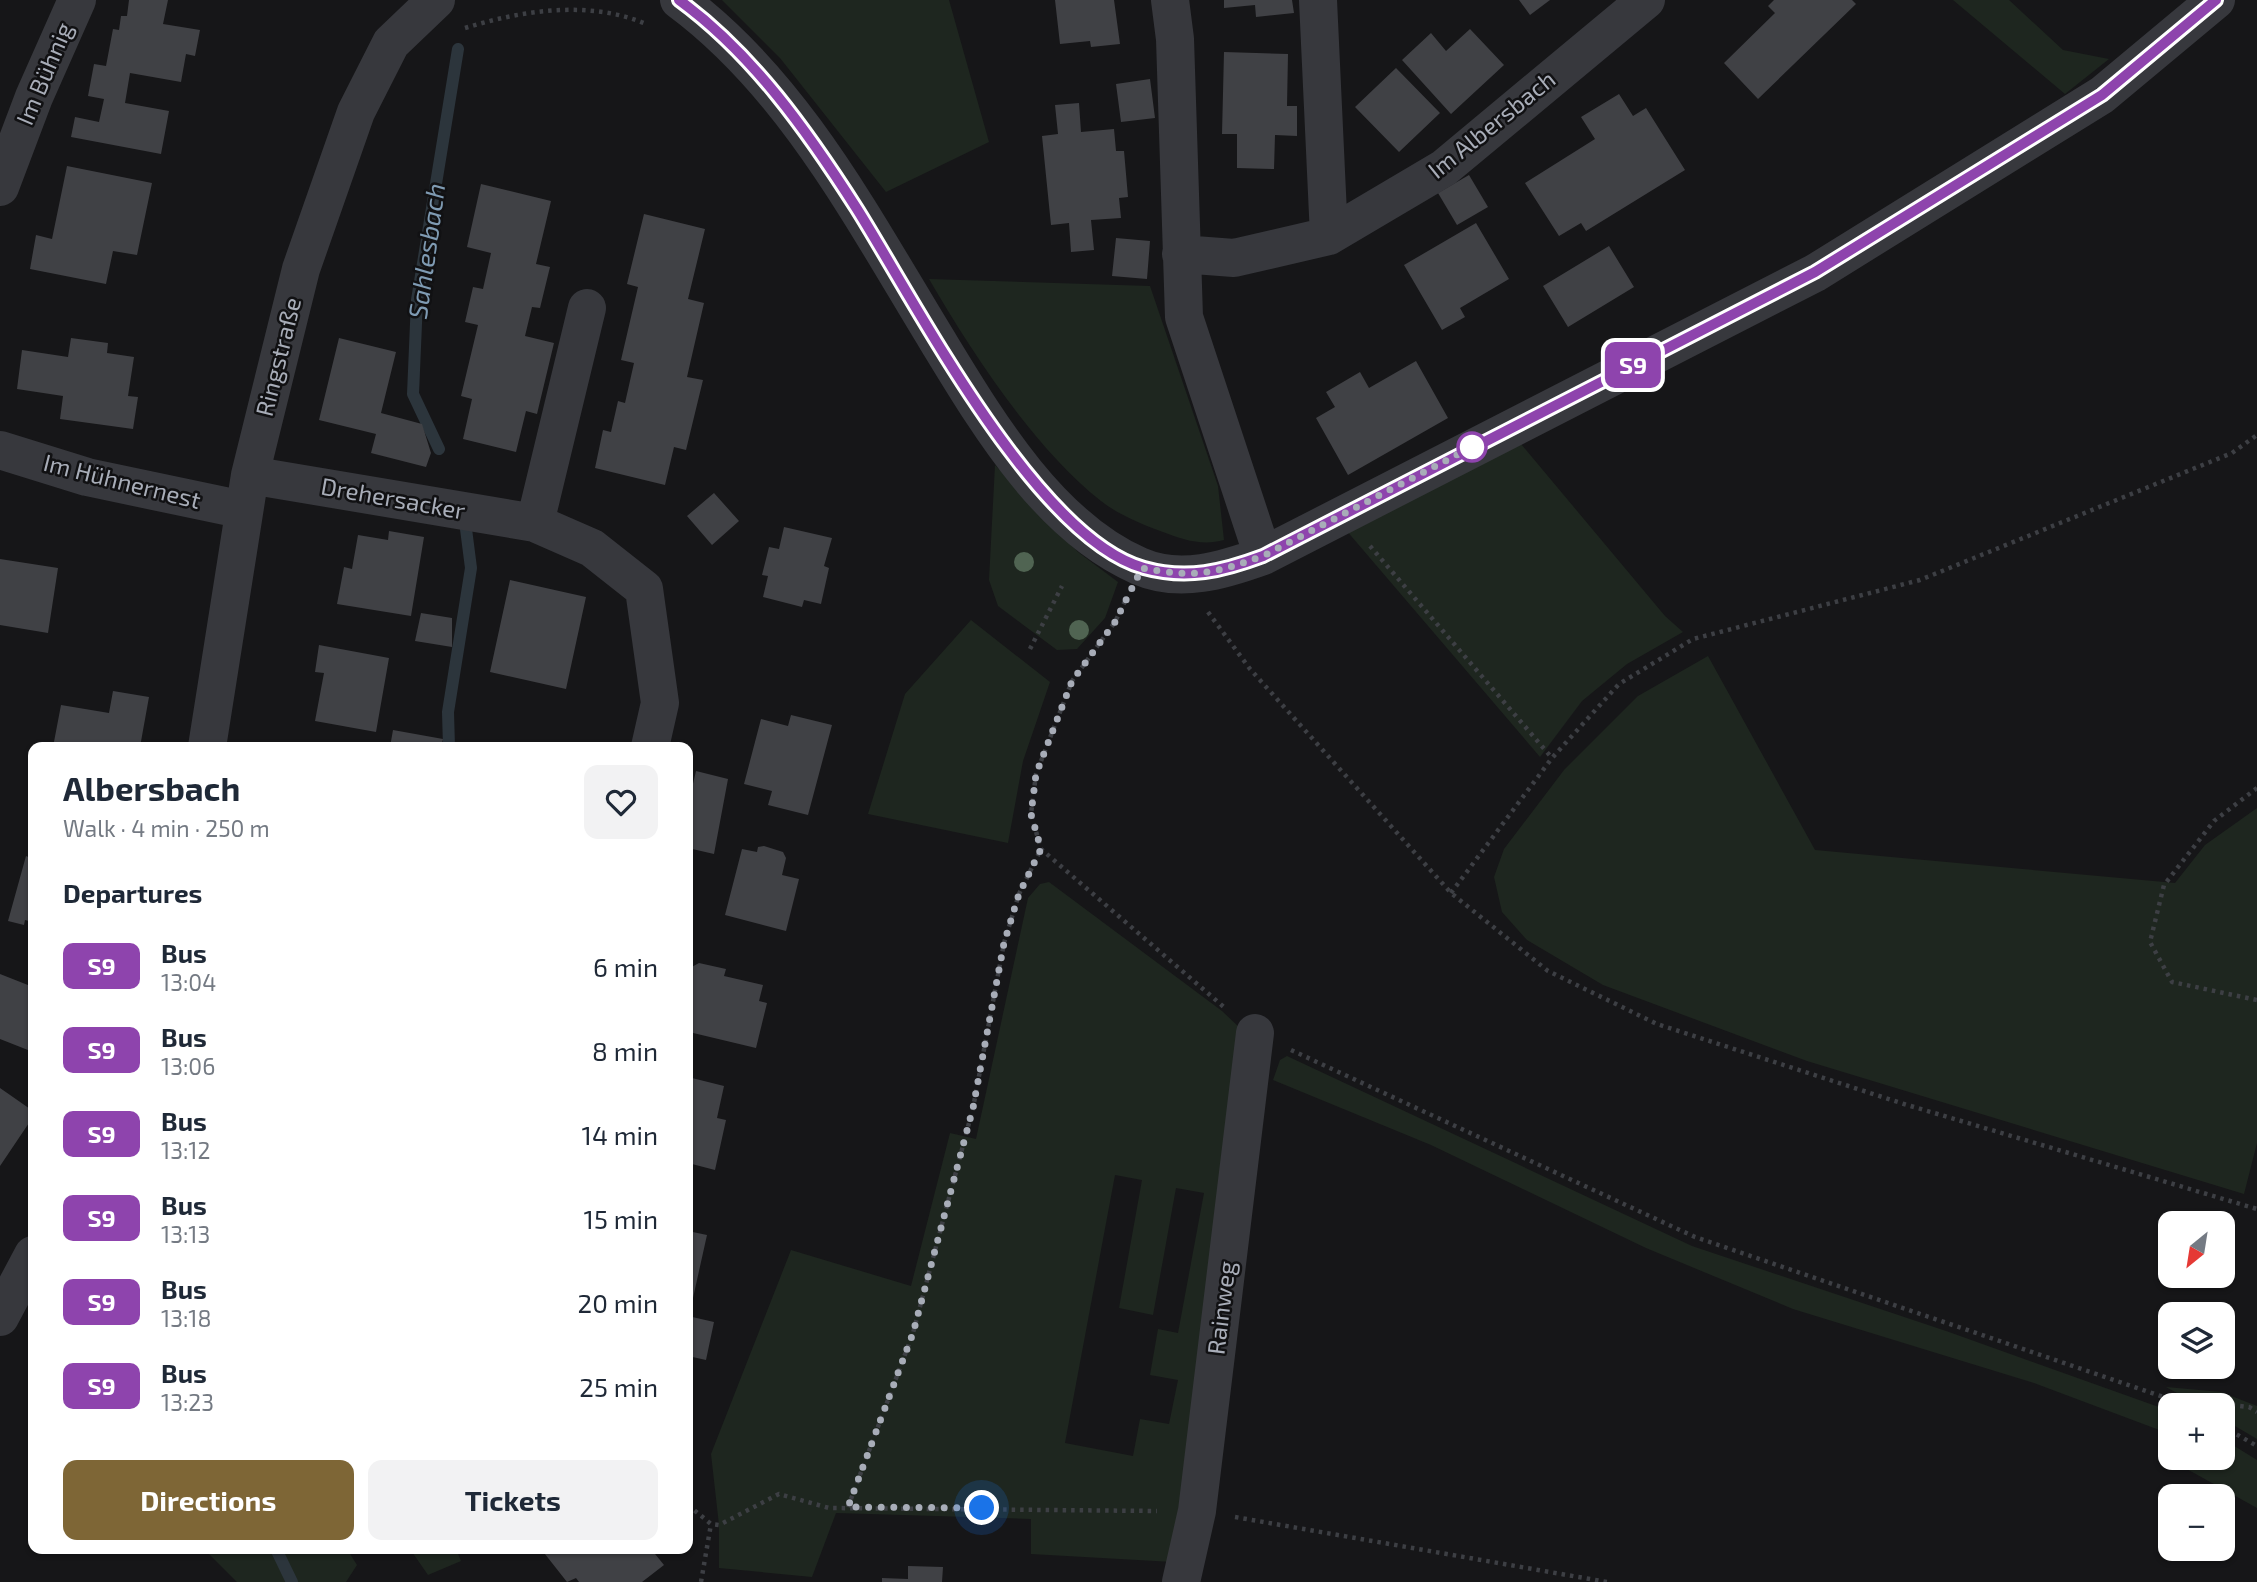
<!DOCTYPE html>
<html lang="en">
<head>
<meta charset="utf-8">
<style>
  :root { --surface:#fff; --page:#f2f2f3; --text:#1f2937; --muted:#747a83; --accent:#7e6636 }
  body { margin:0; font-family:"Exo 2",sans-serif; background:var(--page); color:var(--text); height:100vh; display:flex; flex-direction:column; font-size:26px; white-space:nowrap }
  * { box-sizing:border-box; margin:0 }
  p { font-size:23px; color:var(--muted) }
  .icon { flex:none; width:38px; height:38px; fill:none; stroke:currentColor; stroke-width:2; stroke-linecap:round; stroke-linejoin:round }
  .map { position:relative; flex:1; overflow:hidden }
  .sheet { position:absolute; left:28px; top:742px; width:665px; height:812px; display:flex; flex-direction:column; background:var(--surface); border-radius:14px; box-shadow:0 2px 5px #0004 }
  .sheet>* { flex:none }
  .badge { padding:0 14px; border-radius:10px; font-size:24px; line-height:46px }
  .needle { width:46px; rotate:210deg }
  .buttons { position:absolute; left:2158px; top:1211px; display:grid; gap:14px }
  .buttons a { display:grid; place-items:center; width:77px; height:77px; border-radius:14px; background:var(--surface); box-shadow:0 2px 5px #0004; font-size:35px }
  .you { position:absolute; width:35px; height:35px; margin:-18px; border:5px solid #fff; border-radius:50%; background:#1a73e8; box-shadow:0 0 0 10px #1a73e833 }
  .map>.badge { position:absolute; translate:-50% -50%; box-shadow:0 0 0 4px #fff }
  h2 { padding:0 35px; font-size:26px; line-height:63px }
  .round { display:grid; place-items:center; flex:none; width:74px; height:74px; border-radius:14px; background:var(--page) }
  .head { display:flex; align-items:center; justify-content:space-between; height:119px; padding:0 35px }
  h1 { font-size:33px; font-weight:700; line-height:52px }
  .action { display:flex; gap:14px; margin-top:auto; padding:14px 35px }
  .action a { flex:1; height:80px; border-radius:14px; background:var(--accent); color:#fff; font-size:28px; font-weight:700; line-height:80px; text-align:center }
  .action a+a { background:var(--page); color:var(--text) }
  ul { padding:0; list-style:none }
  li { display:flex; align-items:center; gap:21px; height:84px; padding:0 35px }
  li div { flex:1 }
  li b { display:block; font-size:26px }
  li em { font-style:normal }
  li .badge { min-width:77px; font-weight:700; text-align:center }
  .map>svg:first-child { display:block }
</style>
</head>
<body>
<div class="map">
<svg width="2257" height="1582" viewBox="0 0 2257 1582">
  <rect width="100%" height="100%" fill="#161618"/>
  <!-- green -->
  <path fill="#1e261f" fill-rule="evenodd" d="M722,0H949L989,142L886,192L780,58Z
    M1953,0H2009L2063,50L2109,59L2065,94Z
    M929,279L1150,286L1218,486L1224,540C1203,546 1183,540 1163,532C1141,524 1119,515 1101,501C1034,448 972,353 929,279Z
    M1516,438L1665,616L1683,632L1627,664L1582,701L1540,757L1346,530Z
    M995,465L1078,552L1118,582L1105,618L1077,649L1057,650L998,606L989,580Z
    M971,620L1050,682L1023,761L1008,843L868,814L905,694Z
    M1708,656L1815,850L2175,883L2205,845L2257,808V1143L2244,1194L1807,1061L1603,985L1527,940L1502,912L1494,877L1504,849L1564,770L1638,696Z
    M1049,882L1222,1011L1241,1029L1173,1562L1031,1554V1519L836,1513L812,1577L719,1568V1525L711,1454L791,1250L911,1286L950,1133L976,1139L1028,898L1040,884ZM1115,1175L1142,1180L1119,1308L1153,1315L1176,1188L1204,1193L1178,1333L1158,1329L1150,1375L1178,1380L1169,1424L1140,1419L1133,1456L1065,1443Z
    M1287,1056L1692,1246L1949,1332L2170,1411V1434L2034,1383L1793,1309L1646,1248L1431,1145L1273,1080L1280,1060Z
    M2166,1387L2221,1392L2257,1406V1439L2223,1419L2222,1405H2199Z
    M2223,1439L2257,1460V1508L2167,1458L2170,1449V1458H2222Z
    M204,1549H347L357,1565L346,1582H237Z
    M410,1549H456L461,1561L428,1575Z"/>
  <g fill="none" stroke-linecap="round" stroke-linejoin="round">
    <!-- stream -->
    <path stroke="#2c353c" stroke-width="12" d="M439,449L413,394L417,300L458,49
      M449,747L448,712L471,568L466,529
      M276,1549L292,1582"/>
  </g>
  <!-- building -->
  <path fill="#404145" d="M129,0H168L163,24L200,30L195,56L186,54L181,82L130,73L125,103L169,111L161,154L71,137L75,117L99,122L104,99L88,96L94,64L106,66L113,29L119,30L121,16H127Z
    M1055,0H1114L1120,44L1091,47L1090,41L1060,44Z
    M1224,0H1292L1294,13L1256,17L1255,5L1224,8Z
    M1519,0H1550L1530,15Z
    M1774,0H1852L1856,4L1758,99L1724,63L1775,13L1768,6Z
    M1470,29L1504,65L1451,114L1402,60L1431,33L1446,51Z
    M1224,52L1288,54L1287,106H1297V136L1275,135L1274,169L1237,168V134H1222Z
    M1396,68L1440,113L1399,152L1355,107Z
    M1150,79L1155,118L1121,122L1116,84Z
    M1619,94L1633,116L1646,108L1685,170L1586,231L1581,223L1559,236L1525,183L1595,139L1581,117Z
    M1079,103L1081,132L1114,129L1116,151H1124L1128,197L1119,198L1121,218L1091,220L1094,250L1071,252L1069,223L1051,225L1042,136L1058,134L1055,105Z
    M67,166L152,183L137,255L113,251L106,284L30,269L36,235L52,239Z
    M1469,175L1488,207L1457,225L1438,193Z
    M481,184L551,201L536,264L550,267L540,308L532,307L525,336L554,343L537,414L526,411L516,452L463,439L472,399L461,396L478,325L465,322L473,287L483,289L491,253L467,247Z
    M644,214L705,229L688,299L704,303L687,377L703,380L686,450L674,447L665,485L595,468L603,430L611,432L618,401L625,403L634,363L621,360L638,287L627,284Z
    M1476,223L1509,279L1460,308L1465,317L1442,330L1404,265Z
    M1116,238L1150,241L1147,279L1112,276Z
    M1609,246L1634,287L1568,327L1543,286Z
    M71,338L108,343L107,353L134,357L128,396L138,397L133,429L60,419L63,396L17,389L22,350L68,357Z
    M339,338L396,352L381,413L422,424L431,453L426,467L371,453L376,434L319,420Z
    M1416,361L1448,418L1348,475L1316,418L1335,407L1326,392L1360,372L1369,388Z
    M714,493L739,521L712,545L687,516Z
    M784,527L832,538L824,566L829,568L821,604L804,600L802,607L763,597L768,576L762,575L769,547L779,549Z
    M389,531L424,537L411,616L337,604L344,567L352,569L358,535L388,540Z
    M0,559L58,568L48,633L0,625Z
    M510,580L586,597L566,689L490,672Z
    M421,613L452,618V647L415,641Z
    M319,645L389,658L376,732L315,721L324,673L315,672Z
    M113,691L149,697L140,747H53L61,705L109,713Z
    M791,715L832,725L808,815L768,805L772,791L744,784L761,719L788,726Z
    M393,730L443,739L441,747H390Z
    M696,771L728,779L714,854L688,848V805Z
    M764,846L783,852L786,858L782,875L799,879L786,931L725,915L742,849L757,852L758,847Z
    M26,856L33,859V922L25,920L24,925L8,921Z
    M699,963L726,969L724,976L763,985L759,1001L767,1003L756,1048L689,1032L691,1022L688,1021V969Z
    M0,974L33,987V1052L0,1039Z
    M688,1077L724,1086L717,1118L726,1120L715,1170L688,1163Z
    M0,1088L33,1111V1117L0,1166Z
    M688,1231L707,1235L689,1316L688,1315Z
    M688,1316L714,1322L706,1360L688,1356Z
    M541,1549H651L664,1565L642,1582H579L576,1578L567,1582Z
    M908,1566L943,1567L942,1582H882V1578L908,1579Z"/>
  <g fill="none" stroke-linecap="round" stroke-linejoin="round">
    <!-- path -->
    <path stroke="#3d3f44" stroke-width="4.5" stroke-dasharray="3.5 5" stroke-linecap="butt" d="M465,28C523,10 590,0 646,24
      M1370,546L1552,758
      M1125,601L1115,622L1072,681L1036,774L1031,814L1041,849L1225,1008
      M1208,612L1250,669L1451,893L1548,971L1657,1024L1904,1104L2257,1209
      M1030,649L1062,586
      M2257,788L2214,821L2164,885L2150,942L2172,982L2257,1000
      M1451,893L1552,758L1619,684L1693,639L1920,580L2232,453L2257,435
      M1291,1050L1695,1237L2187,1405
      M2181,1400L2249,1407L2257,1412
      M2222,1426L2257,1446
      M688,1505L711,1524L719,1525L779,1494L829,1508L1157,1511
      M848,1507L913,1333L973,1108L1004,943L1019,894L1041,849
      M1235,1517L1607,1582
      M701,1582L711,1524"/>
    <!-- minor -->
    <path stroke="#37383d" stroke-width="38" d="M679,0C794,85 864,221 937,340C987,422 1048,526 1139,566C1180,584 1224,570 1263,556L1815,273L2102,95L2216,0
      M1170,0L1175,39L1184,317L1263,556
      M1318,0L1329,236
      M0,187L34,97L77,0
      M1181,254L1234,258L1329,236L1444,168L1646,0
      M0,450L87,477L244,510
      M250,475L535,523L592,548L644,589L660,703L650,747
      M535,523L587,308
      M207,747L250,475L301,269L356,112L391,43L436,0
      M0,1317L33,1255
      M1181,1582L1197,1511L1255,1033"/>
  </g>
  <!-- trees -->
  <g fill="#506452">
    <circle cx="1024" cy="562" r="10"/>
    <circle cx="1079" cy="630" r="10"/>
  </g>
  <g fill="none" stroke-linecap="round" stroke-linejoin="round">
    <!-- line casing -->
    <g stroke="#fff" stroke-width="16">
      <path id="line" d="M679,0C753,54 808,132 857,209C916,303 1036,538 1144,568C1187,580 1223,571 1263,556L1815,272L2102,95L2216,0"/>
    </g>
    <!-- line -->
    <use href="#line" stroke="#8e44ad" stroke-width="10"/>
    <!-- walk -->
    <path stroke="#a8adb8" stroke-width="7" stroke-dasharray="0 12.6" d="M982,1508L848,1507L913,1333L973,1108L1004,943L1019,894L1041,849L1031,814L1036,774L1072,681L1115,622L1142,568C1195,578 1213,574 1263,556L1472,447"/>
  </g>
  <!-- markers -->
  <circle fill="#fff" stroke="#8e44ad" stroke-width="3.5" cx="1472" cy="447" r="14"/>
  <g text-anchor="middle" stroke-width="5" stroke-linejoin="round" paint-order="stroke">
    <!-- street labels -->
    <g font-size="24" fill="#a8adb8" stroke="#111113">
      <text transform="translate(45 74) rotate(-67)" y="8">Im Bühnig</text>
      <text transform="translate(1492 125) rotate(-39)" y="8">Im Albersbach</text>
      <text transform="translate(279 357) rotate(-76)" y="8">Ringstraße</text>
      <text transform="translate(122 482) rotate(14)" y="8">Im Hühnernest</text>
      <text transform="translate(393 499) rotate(10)" y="8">Drehersacker</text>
      <text transform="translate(1222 1308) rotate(-83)" y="8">Rainweg</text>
    </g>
    <!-- water labels -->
    <g font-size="26" font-style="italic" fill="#7f9bb3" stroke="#111113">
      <text transform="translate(427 251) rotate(-82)" y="9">Sahlesbach</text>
    </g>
  </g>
</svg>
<div class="buttons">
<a><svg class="needle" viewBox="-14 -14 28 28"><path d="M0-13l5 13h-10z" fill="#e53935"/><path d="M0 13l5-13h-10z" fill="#747a83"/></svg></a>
<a><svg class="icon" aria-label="layers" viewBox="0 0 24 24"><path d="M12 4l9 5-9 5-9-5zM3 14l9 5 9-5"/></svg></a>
<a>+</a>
<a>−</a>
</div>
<div class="you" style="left:982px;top:1508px"></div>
<b class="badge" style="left:1633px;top:365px;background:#8e44ad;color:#fff">S9</b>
<section class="sheet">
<div class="head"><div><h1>Albersbach</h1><p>Walk · 4 min · 250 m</p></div><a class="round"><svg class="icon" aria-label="heart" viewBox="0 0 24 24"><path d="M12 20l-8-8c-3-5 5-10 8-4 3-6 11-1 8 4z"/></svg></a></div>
<h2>Departures</h2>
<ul>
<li><span class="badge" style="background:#8e44ad;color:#fff">S9</span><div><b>Bus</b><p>13:04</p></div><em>6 min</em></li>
<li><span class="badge" style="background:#8e44ad;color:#fff">S9</span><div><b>Bus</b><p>13:06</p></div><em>8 min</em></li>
<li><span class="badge" style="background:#8e44ad;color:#fff">S9</span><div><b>Bus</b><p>13:12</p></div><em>14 min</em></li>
<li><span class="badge" style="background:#8e44ad;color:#fff">S9</span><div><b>Bus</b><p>13:13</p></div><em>15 min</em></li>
<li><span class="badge" style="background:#8e44ad;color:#fff">S9</span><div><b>Bus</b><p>13:18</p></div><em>20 min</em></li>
<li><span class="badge" style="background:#8e44ad;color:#fff">S9</span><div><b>Bus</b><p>13:23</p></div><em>25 min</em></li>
</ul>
<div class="action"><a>Directions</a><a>Tickets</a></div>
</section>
</div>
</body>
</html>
